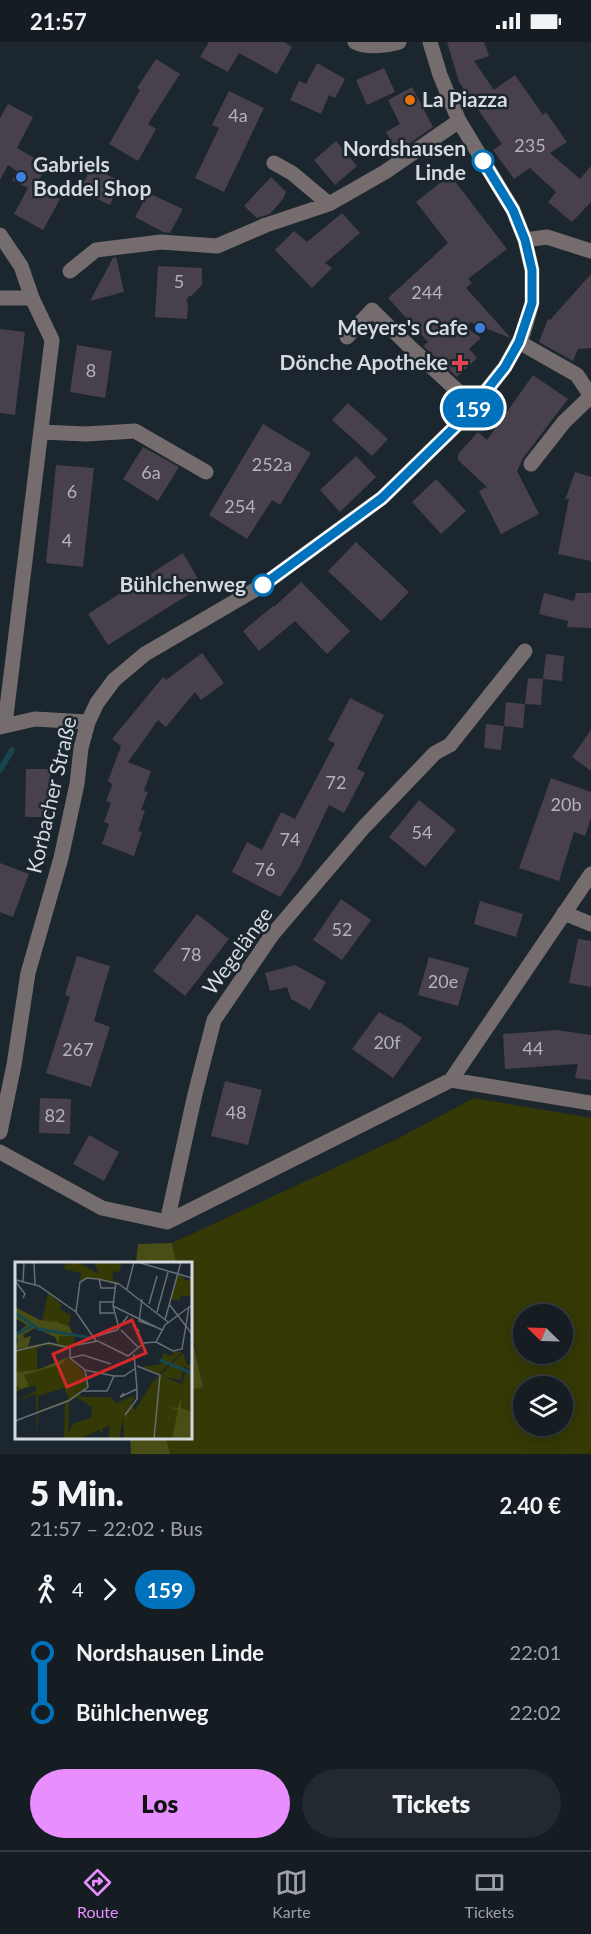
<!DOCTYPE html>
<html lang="de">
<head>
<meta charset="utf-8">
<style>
  :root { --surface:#151c22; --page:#22292f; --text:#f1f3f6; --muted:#9da1a5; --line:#343a40; --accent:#e98efe }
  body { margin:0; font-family:Lato,sans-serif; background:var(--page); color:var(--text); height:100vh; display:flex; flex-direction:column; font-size:22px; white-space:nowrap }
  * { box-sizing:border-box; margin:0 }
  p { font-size:20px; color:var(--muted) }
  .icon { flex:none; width:33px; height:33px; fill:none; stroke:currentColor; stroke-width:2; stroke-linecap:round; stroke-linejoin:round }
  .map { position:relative; height:1412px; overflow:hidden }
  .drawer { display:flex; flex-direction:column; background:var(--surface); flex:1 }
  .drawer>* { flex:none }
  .badge { padding:0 12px; border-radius:20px; font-size:21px; line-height:39px }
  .needle { width:39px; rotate:293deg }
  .controls { position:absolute; left:513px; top:1262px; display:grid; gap:12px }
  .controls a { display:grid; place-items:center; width:60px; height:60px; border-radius:50%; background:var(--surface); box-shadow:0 3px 15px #0003,0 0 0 2px var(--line); font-size:30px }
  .map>.badge { position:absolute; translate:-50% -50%; box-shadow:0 0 0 3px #fff }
  .legs { display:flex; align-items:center; gap:9px; height:66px; padding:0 30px; font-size:20px }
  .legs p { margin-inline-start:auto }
  .head { display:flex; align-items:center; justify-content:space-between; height:102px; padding:0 30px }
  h1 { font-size:33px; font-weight:800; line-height:45px }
  .action { display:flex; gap:12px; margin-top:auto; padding:12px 30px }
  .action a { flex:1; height:69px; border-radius:36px; background:var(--accent); color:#111; font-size:24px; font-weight:800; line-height:69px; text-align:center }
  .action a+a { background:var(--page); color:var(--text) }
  ul { padding:0 30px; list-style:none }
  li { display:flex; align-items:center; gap:21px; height:60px; font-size:22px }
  li i { display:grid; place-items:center; width:9px; height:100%; margin:0 8px; background:currentColor }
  li i::after { content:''; width:15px; height:15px; margin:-8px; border:4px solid; border-radius:50%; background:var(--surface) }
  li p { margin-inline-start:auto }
  li:first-child i { background:linear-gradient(#0000 50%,currentColor 0) }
  li:last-child i { background:linear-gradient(currentColor 50%,#0000 0) }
  .status { display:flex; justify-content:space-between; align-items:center; height:42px; padding:0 30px; background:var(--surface); direction:ltr }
  .status svg { height:16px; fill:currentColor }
  .dock { display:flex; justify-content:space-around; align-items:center; height:84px; border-top:2px solid var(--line); background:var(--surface); font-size:16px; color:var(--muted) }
  .dock a { display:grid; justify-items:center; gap:3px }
  .dock .on { color:var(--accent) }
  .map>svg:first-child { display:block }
</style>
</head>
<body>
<div class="status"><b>21:57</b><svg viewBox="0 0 49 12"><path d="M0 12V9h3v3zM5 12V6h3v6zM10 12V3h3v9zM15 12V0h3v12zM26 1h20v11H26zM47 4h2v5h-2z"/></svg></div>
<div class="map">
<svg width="591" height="1412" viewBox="0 0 591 1412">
  <rect width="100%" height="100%" fill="#1c262e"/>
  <!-- green -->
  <path fill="#343905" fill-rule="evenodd" d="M474,1056L591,1076V1412H170L166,1396H190L191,1348L203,1345L191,1287L190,1222L176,1221L172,1201L397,1097ZM524,1272H562V1311H524ZM524,1344H562V1383H524Z"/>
  <!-- forest -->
  <path fill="#484e16" d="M172,1201L176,1221H136L138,1202Z
    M190,1287L203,1345L191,1348H190Z
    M130,1396H166L170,1412H131Z"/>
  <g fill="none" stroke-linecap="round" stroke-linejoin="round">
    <!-- stream -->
    <path stroke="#17474d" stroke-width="6" d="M0,728L12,708"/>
  </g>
  <!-- building -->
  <path fill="#48404b" d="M209,0H284L292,5L277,32L239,11L228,30L200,15Z
    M447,0H484L489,14L474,19L494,48L515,33L543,73L546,70L567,100L550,111L580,137L591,124V160L572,180L548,160L556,150L530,126L514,137L493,108L502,102L459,40Z
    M156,17L180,32L148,82L156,87L138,119L109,102L140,48L137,46Z
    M317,21L345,37L335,56L329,53L321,72L290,58L299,39L306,42Z
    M384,26L395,50L367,63L356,38Z
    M412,45L433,85L397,110L386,90L400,82L388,58Z
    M229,49L264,66L224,150L195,136L219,86L212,83Z
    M8,62L33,75L17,106L47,123L36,144L60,157L43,188L14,172L28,146L12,138L17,129L8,123L0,138V76Z
    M336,99L357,124L335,143L314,118Z
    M91,125L120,139L110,163L80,149Z
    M450,133L507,207L468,237L472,241L466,246L510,295V296L470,280L467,286L481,296L469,307L477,316L457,335L423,304L428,300L388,256L448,201L416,160Z
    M271,135L286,150L283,157L270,172L257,176L244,164Z
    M148,151L183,167L170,191L163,190L135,175Z
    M342,171L360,191L325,221L332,226L312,246L275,208L294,189L307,200Z
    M116,215L124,250L90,259L113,216Z
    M158,224L202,226V243L191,254H189L186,259L188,262L187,277L155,275Z
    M591,232V306L578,307L573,319L539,300L548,277L550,278Z
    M0,287L25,290L15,373L0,371Z
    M77,303L112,309L105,356L70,350Z
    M533,333L568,357L523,416L517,429L539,472L501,492L479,449L487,445L458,418V412L478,390L487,398Z
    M348,361L388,397L372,414L332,378Z
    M263,382L311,411L280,463L272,458L247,497L209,473Z
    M143,405L179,425L158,459L123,437Z
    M356,414L376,435L340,470L320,448Z
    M56,423L94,426L83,525L46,521Z
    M575,430L591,435V519L558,512L569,456L565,458Z
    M436,437L466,469L441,492L412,460Z
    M356,500L409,550L381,579L328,529Z
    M183,511L202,544L108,603L88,572Z
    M301,540L350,589L327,612L295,579L259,609L243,589L273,564L274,565Z
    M544,551L574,559L576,551H591V586L567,585L568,579L539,572Z
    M202,611L224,641L201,658L195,650L166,685L158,678L128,720L151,729L144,749L148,750L141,768H145L138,789L142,790L134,814L102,802L109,782L104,780L111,761L106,759L113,741L112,742L108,739L121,704L112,697L163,635L166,638Z
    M546,612L564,614L562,639L543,637Z
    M528,636L543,637L541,663L525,662Z
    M350,656L384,673L357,727L365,731L344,771L329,763L299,826L280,855L232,830L247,800L262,808L281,770L295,777L335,701L328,698Z
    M506,660L525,662L523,686L504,684Z
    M486,682L504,684L501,708L484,706Z
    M591,688V729L572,715Z
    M26,727H50L49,775H25Z
    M551,736L591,750V776L585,794L574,790L559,839L519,826Z
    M419,758L456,788L425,825L389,795Z
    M0,821L29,832L13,875L0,870Z
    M341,857L371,878L342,918L313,898Z
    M480,859L523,872L516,895L474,882Z
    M197,872L229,897L185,954L153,929Z
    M578,897L591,899V945L569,941Z
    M77,914L110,924L94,979L110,985L91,1045L46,1031L70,955L65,953Z
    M429,915L469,926L458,964L418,953Z
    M295,923L326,940L310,968L291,957L287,945L270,949L265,931Z
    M379,970L399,981L400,980L422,996L393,1036L352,1007Z
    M557,988L591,993V1038L575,1036L578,1022L505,1027L503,992Z
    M225,1039L262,1048L248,1103L211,1094Z
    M40,1056L71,1057L70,1092L39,1091Z
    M89,1093L119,1110L104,1139L73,1122Z"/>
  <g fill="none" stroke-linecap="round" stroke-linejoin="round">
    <!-- minor -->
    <path stroke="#756d6d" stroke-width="15" d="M355,0C367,6 386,4 399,0
      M274,121L292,131L329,162
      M0,193L21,224L32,256L52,298L5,682
      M525,198L547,195L591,209
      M70,229L96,208L161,200L217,204L266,183L329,162L385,130L459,79
      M0,256H32
      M347,295L372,268L411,306L474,364
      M519,300L577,333L591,354L564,380L531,422
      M41,390L86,392L135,389L206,430
      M0,685L35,677L88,680
      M564,871L591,882
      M451,1038L591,832
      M0,1090L14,1023L28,931L61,816L77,742L81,706L88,680L97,661L114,638L145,612L263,543L382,456L467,373L505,325L523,292L532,261V228L525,198L513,168L459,79L440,33L430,0
      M0,1110L102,1166L167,1180L451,1038L591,1061
      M167,1180L195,1052L214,978L272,893L364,785L435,711L450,703L525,609"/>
  </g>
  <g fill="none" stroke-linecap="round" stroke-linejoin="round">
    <!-- line-1 casing -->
    <g stroke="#fff" stroke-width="14">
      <path id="line-1" d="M263,543L382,456L467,373L505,325L519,300L532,261V228L525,198L513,168L483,119"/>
    </g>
    <!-- line-1 -->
    <use href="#line-1" stroke="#0072bc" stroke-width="9"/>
  </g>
  <!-- markers -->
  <circle fill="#e8710a" stroke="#1c262e" stroke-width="2" cx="410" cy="58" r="6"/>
  <g fill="#fff" stroke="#0072bc" stroke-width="3">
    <circle cx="483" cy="119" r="10"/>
    <circle cx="263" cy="543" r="10"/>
  </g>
  <g fill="#3f7fe0" stroke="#1c262e" stroke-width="2">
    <circle cx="21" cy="135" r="6"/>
    <circle cx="480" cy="286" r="6"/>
  </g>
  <path fill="#e0444e" stroke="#1c262e" stroke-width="2" d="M457 312h6v6h6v6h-6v6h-6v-6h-6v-6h6z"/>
  <g text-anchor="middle" stroke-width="5" stroke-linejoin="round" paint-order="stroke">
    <!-- number labels -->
    <g font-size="18" fill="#b1b4bb">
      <text x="238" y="80">4a</text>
      <text x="530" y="110">235</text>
      <text x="179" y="246">5</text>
      <text x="427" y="257">244</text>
      <text x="91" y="335">8</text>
      <text x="272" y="429">252a</text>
      <text x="151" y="437">6a</text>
      <text x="72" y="456">6</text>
      <text x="240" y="471">254</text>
      <text x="67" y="505">4</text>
      <text x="336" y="747">72</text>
      <text x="566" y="769">20b</text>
      <text x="422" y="797">54</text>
      <text x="290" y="804">74</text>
      <text x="265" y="834">76</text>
      <text x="342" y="894">52</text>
      <text x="191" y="919">78</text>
      <text x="443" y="946">20e</text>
      <text x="387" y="1007">20f</text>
      <text x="533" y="1013">44</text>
      <text x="78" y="1014">267</text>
      <text x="236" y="1077">48</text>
      <text x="55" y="1080">82</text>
    </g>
    <!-- poi labels -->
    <g font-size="21" font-weight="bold" fill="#d4dae0" stroke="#1c262e" text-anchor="start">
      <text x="422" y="65">La Piazza</text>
      <text x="33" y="130">Gabriels<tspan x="33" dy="24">Boddel Shop</tspan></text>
      <text x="468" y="293" text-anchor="end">Meyers's Cafe</text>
      <text x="448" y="328" text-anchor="end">Dönche Apotheke</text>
    </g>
    <!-- stop labels -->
    <g font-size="21" font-weight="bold" fill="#d4dae0" stroke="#1c262e" text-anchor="end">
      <text x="466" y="114">Nordshausen<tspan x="466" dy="24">Linde</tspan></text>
      <text x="246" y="550">Bühlchenweg</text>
    </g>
    <!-- street labels -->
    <g font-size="21" fill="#d4dae0" stroke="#1c262e">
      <text transform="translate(52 753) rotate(-77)" y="7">Korbacher Straße</text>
      <text transform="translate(238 909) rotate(-54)" y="7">Wegelänge</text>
    </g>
  </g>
  <!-- overview -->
  <g transform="translate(15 1220)">
    <rect width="177" height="177" fill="#1c262e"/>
    <path d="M63,0L84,12L79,0H107L104,10L99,9L97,16L101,20L72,16L65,20L66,11L49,7L50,2ZM163,13L169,15V19L177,17V34H166L164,39L156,37ZM33,31L47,43L45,47L56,53L54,64L42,60L41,54L40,60L27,59ZM43,74H59L60,83L51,86L29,83L22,87V108L0,110V87L33,80L43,82ZM159,89L167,90L144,112L127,105L146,102L148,91L157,94ZM168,91L172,103L177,101V109L163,101L169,105L166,118L149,115L167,122L172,107L177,112V177H109L108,155L104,177H93L95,163L88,166L87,172L84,168L64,177H49L50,141L23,151L22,177L21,132L0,139L21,129L20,123L0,130V122L14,124L8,113L54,96L69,110L72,125L64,131L66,135H95L101,141L121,133L116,142L120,148L137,121ZM49,126L54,137L23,149V134ZM62,135L77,145L76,156L59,161L53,170L54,140Z" fill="#343905" fill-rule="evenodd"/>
    <path d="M0,45L25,58L40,60L41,54L42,60L54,64L59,74H44L43,82L40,75L20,66L8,73L9,76L16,74L13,85L0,87L3,78L0,72L12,63L0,56ZM53,95L47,102L9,113L14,124L6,127L0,122V110L22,108ZM166,135V146L177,150V177H157L163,148L154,145L163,146Z" fill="#484e16"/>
    <path fill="none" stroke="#17474d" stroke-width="3" d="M0,51L24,67L77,76M0,73L17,64M145,98L177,111"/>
    <path fill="none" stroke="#666e75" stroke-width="1.5" d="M19,0L20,22M122,0L177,16M84,17L86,26H100M1,18L24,24L61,50L81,79M0,19L10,32L8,36M8,20L9,0M101,20L98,44L104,66M112,27L119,0M127,37L124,59L141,65M98,40H85V51H99M134,42L142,14M154,42L177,72M98,44L147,68M61,50L65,20L72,16L83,17L104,22L153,60M142,50L153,10M150,58L166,0M106,68L123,85M124,69L122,67L128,82M79,75L102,68L113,54M141,80L158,89L167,87L174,45M141,80L150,63L177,43M0,89L34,81L51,85L83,79L113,94L129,81L141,80M55,96L68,93L96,102M122,104L145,113L139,177M70,108L99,114M68,129H92L99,114H109L121,106M109,131L105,135L122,127L119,92M110,153L122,137V127M0,159L53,139L73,125L70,108L55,96V84"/>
    <path fill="#d62828" fill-opacity="0.15" stroke="#d62828" stroke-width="3" d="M117,58L131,91L52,125L38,92Z"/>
    <rect width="177" height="177" fill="none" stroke="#d4dae0" stroke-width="3"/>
  </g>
</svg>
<div class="controls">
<a><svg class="needle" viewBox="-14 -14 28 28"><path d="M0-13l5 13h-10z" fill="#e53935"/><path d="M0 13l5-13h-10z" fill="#9da1a5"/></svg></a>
<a><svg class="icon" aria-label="layers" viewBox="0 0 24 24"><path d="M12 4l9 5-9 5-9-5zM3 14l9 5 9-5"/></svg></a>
</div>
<b class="badge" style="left:473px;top:366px;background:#0072bc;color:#fff">159</b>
</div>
<section class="drawer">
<div class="head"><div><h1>5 Min.</h1><p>21:57 – 22:02 · Bus</p></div><b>2.40 €</b></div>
<div class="legs"><svg class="icon" aria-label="walk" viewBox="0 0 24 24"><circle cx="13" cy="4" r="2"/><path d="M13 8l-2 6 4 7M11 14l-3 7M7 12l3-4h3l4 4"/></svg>4<svg class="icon" aria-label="forward" viewBox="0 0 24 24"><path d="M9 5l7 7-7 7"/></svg><b class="badge" style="background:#0072bc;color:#fff">159</b></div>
<ul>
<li><i style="color:#0072bc"></i><b>Nordshausen Linde</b><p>22:01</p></li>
<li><i style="color:#0072bc"></i><b>Bühlchenweg</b><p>22:02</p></li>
</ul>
<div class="action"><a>Los</a><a>Tickets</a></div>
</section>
<nav class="dock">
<a class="on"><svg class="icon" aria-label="directions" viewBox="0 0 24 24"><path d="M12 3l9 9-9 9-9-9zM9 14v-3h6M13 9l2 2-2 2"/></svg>Route</a>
<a><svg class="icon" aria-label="map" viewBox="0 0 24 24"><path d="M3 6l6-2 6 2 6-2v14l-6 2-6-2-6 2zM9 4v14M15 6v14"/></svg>Karte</a>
<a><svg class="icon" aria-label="tickets" viewBox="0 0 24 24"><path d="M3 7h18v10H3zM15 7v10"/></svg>Tickets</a>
</nav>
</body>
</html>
